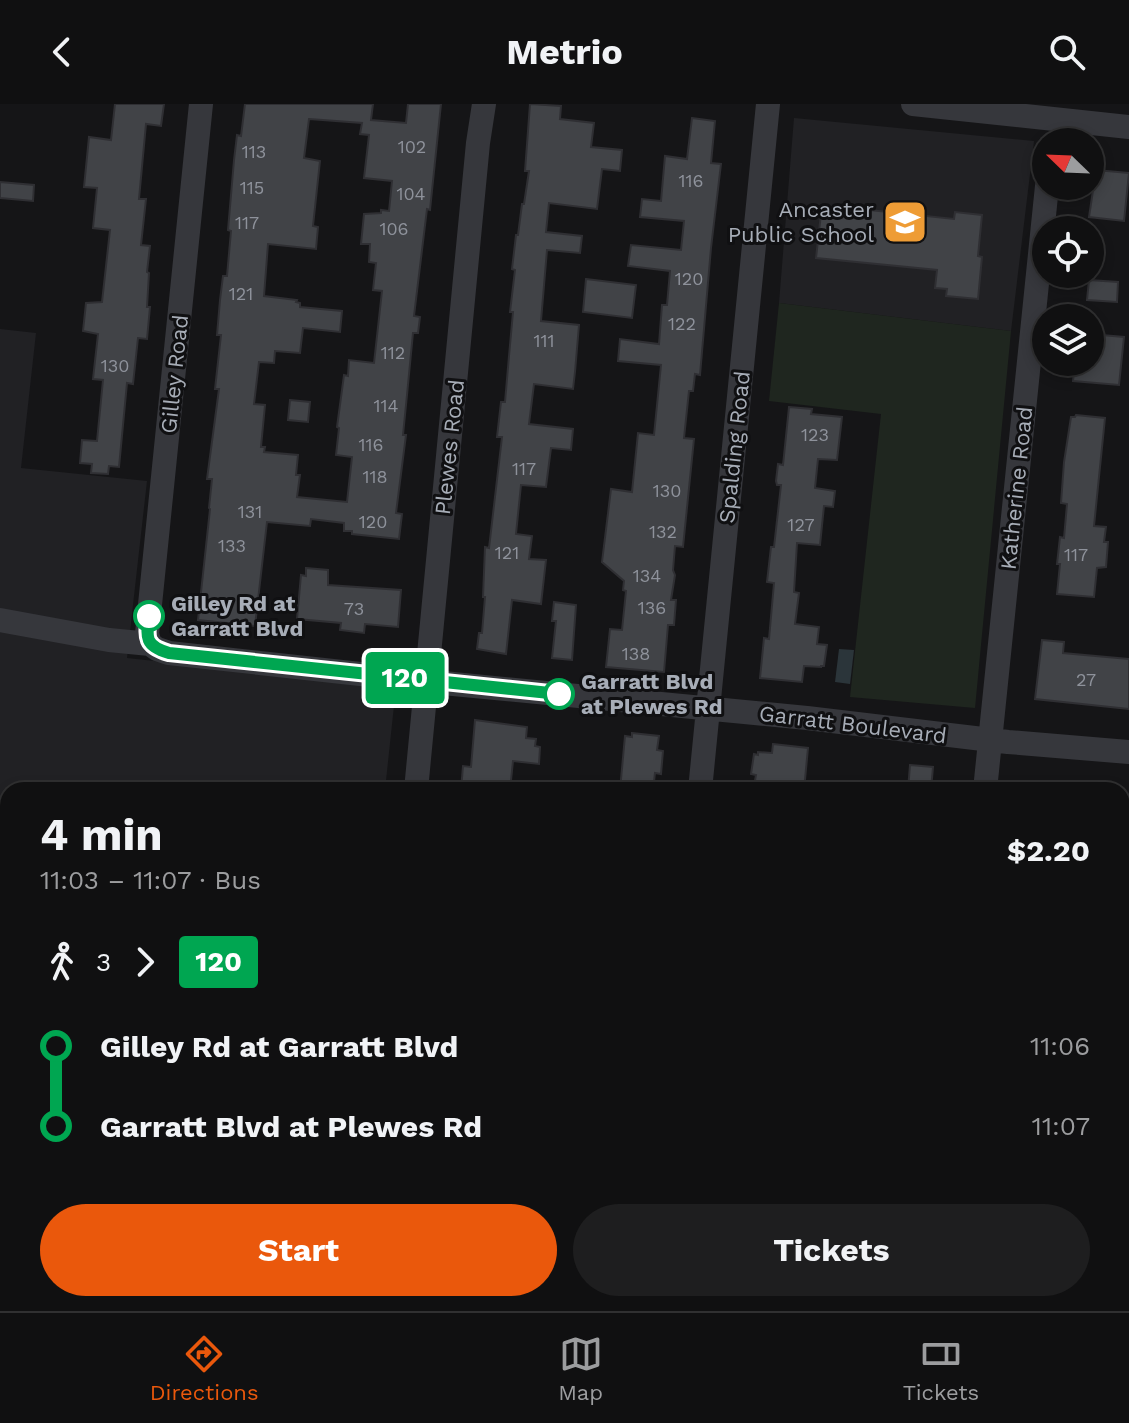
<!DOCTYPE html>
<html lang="en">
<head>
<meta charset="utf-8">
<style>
  :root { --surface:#101011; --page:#1e1e1f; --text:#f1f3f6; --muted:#9c9d9f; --line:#303031; --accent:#ea580c }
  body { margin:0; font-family:"Work Sans",sans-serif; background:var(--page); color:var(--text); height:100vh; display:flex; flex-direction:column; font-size:30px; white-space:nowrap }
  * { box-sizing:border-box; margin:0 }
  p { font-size:26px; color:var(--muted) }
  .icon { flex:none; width:44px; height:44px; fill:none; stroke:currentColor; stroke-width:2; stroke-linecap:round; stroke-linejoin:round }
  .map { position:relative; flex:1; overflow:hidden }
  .details { position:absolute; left:0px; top:678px; width:1130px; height:530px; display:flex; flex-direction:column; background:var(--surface); border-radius:24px 24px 0 0; box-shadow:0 4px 12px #0003,0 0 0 2px var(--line) }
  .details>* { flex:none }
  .badge { padding:0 16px; border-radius:6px; font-size:28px; line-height:52px }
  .needle { width:52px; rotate:293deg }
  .tools { position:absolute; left:1032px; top:24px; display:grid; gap:16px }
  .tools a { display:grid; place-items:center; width:72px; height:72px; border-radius:50%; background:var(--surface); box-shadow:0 4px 12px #0003,0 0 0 2px var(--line); font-size:40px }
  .map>.badge { position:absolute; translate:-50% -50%; box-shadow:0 0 0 4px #fff }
  .legs { display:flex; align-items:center; gap:12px; height:88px; padding:0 40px; font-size:26px }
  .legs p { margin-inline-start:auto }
  .overview { display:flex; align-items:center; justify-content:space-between; height:136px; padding:0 40px }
  h1 { font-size:44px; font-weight:700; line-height:60px }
  .button { display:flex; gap:16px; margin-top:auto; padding:16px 40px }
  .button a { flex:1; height:92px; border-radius:48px; background:var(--accent); color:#fff; font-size:32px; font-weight:700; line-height:92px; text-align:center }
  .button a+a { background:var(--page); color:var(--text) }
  ul { padding:0 40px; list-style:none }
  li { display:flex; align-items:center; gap:28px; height:80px; font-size:30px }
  li i { display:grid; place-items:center; width:12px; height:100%; margin:0 10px; background:currentColor }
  li i::after { content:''; width:20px; height:20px; margin:-10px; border:6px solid; border-radius:50%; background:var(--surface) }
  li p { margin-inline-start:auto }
  li:first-child i { background:linear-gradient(#0000 50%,currentColor 0) }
  li:last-child i { background:linear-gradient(currentColor 50%,#0000 0) }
  header { display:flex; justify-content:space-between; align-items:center; height:104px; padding:0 40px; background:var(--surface); font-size:36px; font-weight:700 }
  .dock { display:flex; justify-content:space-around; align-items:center; height:112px; border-top:2px solid var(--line); background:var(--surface); font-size:22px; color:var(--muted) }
  .dock a { display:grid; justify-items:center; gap:4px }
  .dock .on { color:var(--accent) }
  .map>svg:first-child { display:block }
</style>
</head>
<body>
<header><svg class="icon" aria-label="back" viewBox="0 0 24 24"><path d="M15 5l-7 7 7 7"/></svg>Metrio<svg class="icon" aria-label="search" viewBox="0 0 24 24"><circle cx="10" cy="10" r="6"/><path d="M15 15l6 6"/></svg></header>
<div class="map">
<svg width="1129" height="1207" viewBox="0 0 1129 1207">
  <rect width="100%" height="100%" fill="#151517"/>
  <!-- built -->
  <path fill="#212124" d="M794,14L1034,37L1011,227L779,199Z
    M0,225L36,229L21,364L147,377L127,554L396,583L385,686H8V1200H333V1207H0Z"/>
  <!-- green -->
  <path fill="#1f261f" d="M779,199L1011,227L975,604L850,593L881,310L769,297Z"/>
  <!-- water -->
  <path fill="#2b353a" d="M839,545L854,546L850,580L835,578Z"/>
  <!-- building -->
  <path fill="#414347" stroke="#2f2f33" stroke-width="2" fill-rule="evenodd" d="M115,0H164L161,22L146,20L139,95H146L141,141L150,142L147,168L149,169L147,203H150L147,235L138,234L133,280L127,279L119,363L109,362L108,370L91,369L92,360L80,359L82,336L97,337L103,276L93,275L98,230L83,227L86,199L102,198L110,126L93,124L97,84L84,83L89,33L111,36Z
    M245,0H373L371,16L406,19L408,0H441L430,106L427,105L414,212L420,213L418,229H413L407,291L403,331H406L396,409L402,410L399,435L352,430V427H344V419L311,415L310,422L267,418L255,522L198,516L210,405L209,404L212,375H207L219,285H215L221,231H217L220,196L223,172H227L231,127L228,126L234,56L237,31L241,32ZM309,15L362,19L360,30L369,31L364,74L392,77L389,107L381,106V109L364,110L361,140H370L369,158L376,159L373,186L382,187L374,259L349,256L348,272L344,271L337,323L339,324L336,351L352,353L347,398L297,393L300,371H296L298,351L264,348L265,343H261L265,301L254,300L259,258L274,259L275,247L300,249L303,224L340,228L342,207L300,203V199L296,198L297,196L264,192L268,140L316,145L318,123L313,122L320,57L304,54Z
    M530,0L561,2L560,15L594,19L591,43L622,46L620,67L602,65L597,105L549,99L546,128L582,132L580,149L547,146L541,217L579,221L575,268L573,285L534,280L529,320L573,325L571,346L551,344L546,383L521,381L516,430L532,432L529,455L546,456L541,500L512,496L506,550L477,545L479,529H482L485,493H483L485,443L489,444L502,333H497L501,298H505L509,252L513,208H510L515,166L512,165L516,131H518L522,100H524L529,67H525Z
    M692,14L715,17L711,59L721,60L711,144L700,271L695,270L693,287H689L684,334L694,335L683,443L675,442L673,466L675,471L671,496H676L674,521H668L664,568L606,563L610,525L622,526L626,487L623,486L624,477L602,458L611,385L632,388L638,329L654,331L661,261L618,257L620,235L659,240L662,201H667L670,167L628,162L631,141L681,146L684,117L640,113L642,95L661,97L665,52L687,55Z
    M1096,66L1129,69L1124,117L1089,113Z
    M0,78L34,81L33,97L0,94Z
    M822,101L954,115L955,108L982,111L978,152L982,153L978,195L946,192L947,185L935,184L937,166L816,154Z
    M586,175L636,181L632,214L583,208Z
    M1089,176L1118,178L1117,198L1087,196Z
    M1090,230L1124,233L1119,281L1073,277L1075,258H1090Z
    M290,296L310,298L308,318L288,316Z
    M789,303L812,305L811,310L842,313L837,356L818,355L815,384L835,387L833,403L824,402L820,441L797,439L794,488L799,489L795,520L819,523L817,540L827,541L824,562H821V563L804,562L802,578L760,574L764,534L769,535L774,479L767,478L771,443H774L781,381H777L776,377L778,360L783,361Z
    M1076,311L1105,314L1094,422L1106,423L1104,438H1108L1106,463L1097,464L1094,493L1057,490L1060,460H1057L1060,433L1064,434L1067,400L1061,399L1064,358L1071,313H1075Z
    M306,464L328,466V481L401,486L398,523L365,520L364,529L340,526L341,519L297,515L301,471L306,472Z
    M554,498L576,501L572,556L552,554L556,517H552Z
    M1042,536L1064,538L1063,549L1129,555V605L1035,595Z
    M475,616L527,623L526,634L536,635L535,642L540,643L539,660L513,657L510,686H461L463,662L471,663Z
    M632,629L659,632L657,646L663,647L661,670L655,669L653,686H620L625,632L632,633Z
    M773,640L808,644L804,686L754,682L756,671L751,670L754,650L758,651V648L772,649Z
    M910,661L933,663L931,686H908Z"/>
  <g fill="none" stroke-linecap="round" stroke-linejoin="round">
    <!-- minor -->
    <path stroke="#36373c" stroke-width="24" d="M913,0L1129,23
      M0,516L109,536L150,540L157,545L169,549L443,579L807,614L1008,638L1129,648
      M150,540L147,530L201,0
      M416,686L478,39L484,0
      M700,686L768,0
      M985,686L1047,82
      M0,956L8,958
      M363,1207L364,1200
      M646,1207L647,1200
      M933,1207L934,1200"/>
  </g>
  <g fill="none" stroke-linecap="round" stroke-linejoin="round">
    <!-- line-1 casing -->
    <g stroke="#fff" stroke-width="18">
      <path id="line-1" d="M149,512C146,534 145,542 169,549L559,590"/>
    </g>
    <!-- line-1 -->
    <use href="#line-1" stroke="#00a651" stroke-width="12"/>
  </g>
  <!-- icons -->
  <defs>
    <g id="school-square" transform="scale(2.3)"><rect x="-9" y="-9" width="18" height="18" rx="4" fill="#ee9c35" stroke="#101012"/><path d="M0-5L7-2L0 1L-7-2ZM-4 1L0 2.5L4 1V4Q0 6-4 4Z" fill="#fff"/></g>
  </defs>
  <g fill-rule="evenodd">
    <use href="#school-square" x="905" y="118"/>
  </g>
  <!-- markers -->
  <g fill="#fff" stroke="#00a651" stroke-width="4">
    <circle cx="149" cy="512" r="14"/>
    <circle cx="559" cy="590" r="14"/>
  </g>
  <g text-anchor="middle" stroke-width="6" stroke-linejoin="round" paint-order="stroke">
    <!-- number labels -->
    <g font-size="18" fill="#8e929b">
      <text x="412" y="49">102</text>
      <text x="254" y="54">113</text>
      <text x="691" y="83">116</text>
      <text x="252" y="90">115</text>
      <text x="411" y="96">104</text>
      <text x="247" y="125">117</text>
      <text x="394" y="131">106</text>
      <text x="689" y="181">120</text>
      <text x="241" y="196">121</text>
      <text x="682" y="226">122</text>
      <text x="544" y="243">111</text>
      <text x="393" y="255">112</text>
      <text x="115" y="268">130</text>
      <text x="386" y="308">114</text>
      <text x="815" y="337">123</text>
      <text x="371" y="347">116</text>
      <text x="524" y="371">117</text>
      <text x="375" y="379">118</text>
      <text x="667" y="393">130</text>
      <text x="250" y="414">131</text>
      <text x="373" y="424">120</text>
      <text x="801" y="427">127</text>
      <text x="663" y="434">132</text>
      <text x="232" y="448">133</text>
      <text x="507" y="455">121</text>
      <text x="1076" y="457">117</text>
      <text x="647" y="478">134</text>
      <text x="652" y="510">136</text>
      <text x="354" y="511">73</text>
      <text x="636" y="556">138</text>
      <text x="1086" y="582">27</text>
    </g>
    <!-- poi labels -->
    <g font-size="22" fill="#a7adb7" stroke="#101012" text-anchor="end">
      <text x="874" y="113">Ancaster<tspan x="874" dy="25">Public School</tspan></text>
    </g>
    <!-- street labels -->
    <g font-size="22" fill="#a7adb7" stroke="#101012">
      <text transform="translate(174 270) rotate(-84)" y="8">Gilley Road</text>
      <text transform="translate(449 343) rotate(-84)" y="8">Plewes Road</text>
      <text transform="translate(734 343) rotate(-84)" y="8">Spalding Road</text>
      <text transform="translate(1016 384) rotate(-84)" y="8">Katherine Road</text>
      <text transform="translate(853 620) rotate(7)" y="8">Garratt Boulevard</text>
    </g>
    <!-- stop labels -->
    <g font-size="22" font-weight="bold" fill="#a7adb7" stroke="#101012" text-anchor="start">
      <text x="171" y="507">Gilley Rd at<tspan x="171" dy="25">Garratt Blvd</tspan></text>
      <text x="581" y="585">Garratt Blvd<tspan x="581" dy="25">at Plewes Rd</tspan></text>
    </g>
  </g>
</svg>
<div class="tools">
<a><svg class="needle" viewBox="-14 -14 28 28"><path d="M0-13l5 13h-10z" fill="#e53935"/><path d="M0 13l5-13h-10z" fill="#9c9d9f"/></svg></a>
<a><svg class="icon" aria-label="locate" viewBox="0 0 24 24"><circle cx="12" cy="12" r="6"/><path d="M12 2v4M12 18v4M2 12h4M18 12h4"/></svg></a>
<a><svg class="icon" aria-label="layers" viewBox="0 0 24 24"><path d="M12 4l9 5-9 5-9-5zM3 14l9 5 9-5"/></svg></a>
</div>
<b class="badge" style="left:405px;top:574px;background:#00a651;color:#fff">120</b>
<section class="details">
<div class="overview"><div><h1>4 min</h1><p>11:03 – 11:07 · Bus</p></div><b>$2.20</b></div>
<div class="legs"><svg class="icon" aria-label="walk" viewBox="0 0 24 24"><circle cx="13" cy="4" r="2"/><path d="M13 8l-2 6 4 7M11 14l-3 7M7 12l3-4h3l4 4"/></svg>3<svg class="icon" aria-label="forward" viewBox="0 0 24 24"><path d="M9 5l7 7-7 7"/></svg><b class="badge" style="background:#00a651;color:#fff">120</b></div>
<ul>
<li><i style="color:#00a651"></i><b>Gilley Rd at Garratt Blvd</b><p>11:06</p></li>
<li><i style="color:#00a651"></i><b>Garratt Blvd at Plewes Rd</b><p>11:07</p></li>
</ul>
<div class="button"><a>Start</a><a>Tickets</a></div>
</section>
</div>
<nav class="dock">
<a class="on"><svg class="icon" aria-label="directions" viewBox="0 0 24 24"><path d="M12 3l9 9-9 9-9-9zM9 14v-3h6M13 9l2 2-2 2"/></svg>Directions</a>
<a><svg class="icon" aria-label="map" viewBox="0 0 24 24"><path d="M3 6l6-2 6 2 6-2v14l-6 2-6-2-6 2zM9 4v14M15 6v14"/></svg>Map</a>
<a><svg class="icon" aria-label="tickets" viewBox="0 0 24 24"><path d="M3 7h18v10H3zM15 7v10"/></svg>Tickets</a>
</nav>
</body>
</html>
